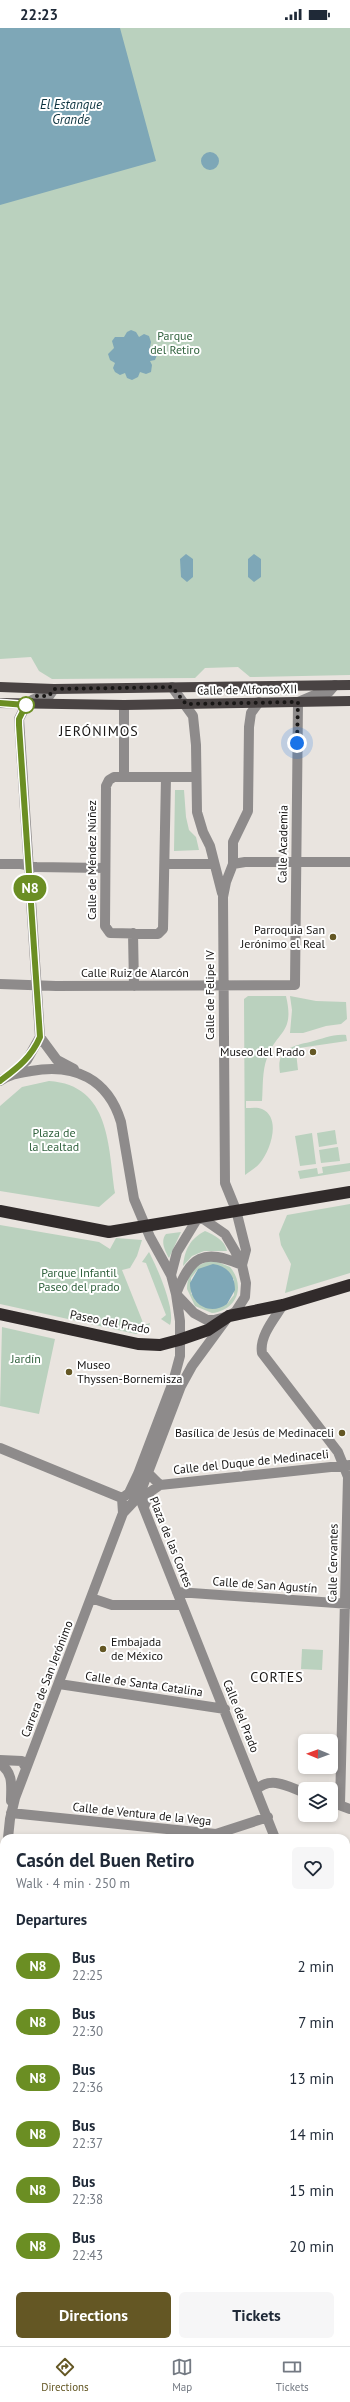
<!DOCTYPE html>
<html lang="en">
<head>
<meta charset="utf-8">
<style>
  :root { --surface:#fff; --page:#f6f6f7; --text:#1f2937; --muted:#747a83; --line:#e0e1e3; --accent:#645724 }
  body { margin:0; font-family:"PT Sans",sans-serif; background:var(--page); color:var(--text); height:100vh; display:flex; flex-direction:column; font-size:15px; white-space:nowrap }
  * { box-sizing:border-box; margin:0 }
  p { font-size:13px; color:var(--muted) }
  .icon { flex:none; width:22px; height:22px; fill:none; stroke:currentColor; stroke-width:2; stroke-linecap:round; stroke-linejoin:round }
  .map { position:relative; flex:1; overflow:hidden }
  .sheet { position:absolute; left:0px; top:1806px; width:350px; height:512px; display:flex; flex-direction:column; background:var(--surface); border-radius:12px 12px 0 0; box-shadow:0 2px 6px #0003 }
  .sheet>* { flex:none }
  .badge { padding:0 8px; border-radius:13px; font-size:14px; line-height:26px }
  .needle { width:26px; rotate:271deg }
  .controls { position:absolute; left:298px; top:1706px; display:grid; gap:8px }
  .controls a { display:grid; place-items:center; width:40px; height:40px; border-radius:6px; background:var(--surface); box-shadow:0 2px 6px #0003; font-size:20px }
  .you { position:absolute; width:20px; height:20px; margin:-10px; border:3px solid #fff; border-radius:50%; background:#1a73e8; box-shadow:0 0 0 6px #1a73e833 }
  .map>.badge { position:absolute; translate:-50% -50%; box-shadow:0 0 0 2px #fff }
  h2 { padding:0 16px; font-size:15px; line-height:36px }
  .round { display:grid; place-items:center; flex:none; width:42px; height:42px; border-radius:6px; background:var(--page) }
  .head { display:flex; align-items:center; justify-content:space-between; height:68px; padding:0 16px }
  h1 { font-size:19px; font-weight:700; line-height:30px }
  .cta { display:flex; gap:8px; margin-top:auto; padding:8px 16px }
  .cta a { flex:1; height:46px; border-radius:6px; background:var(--accent); color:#fff; font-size:16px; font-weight:700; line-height:46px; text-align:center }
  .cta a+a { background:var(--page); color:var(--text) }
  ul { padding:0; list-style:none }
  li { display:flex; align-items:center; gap:12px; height:56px; padding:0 16px }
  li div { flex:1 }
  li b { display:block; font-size:15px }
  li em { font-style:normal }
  li .badge { min-width:44px; font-weight:700; text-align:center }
  .status { display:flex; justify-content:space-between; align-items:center; height:28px; padding:0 20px; background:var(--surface); direction:ltr }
  .status svg { height:11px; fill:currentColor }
  .menu { display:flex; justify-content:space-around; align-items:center; height:56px; border-top:1px solid var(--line); background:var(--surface); font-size:11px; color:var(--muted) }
  .menu a { display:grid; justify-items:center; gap:2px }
  .menu .on { color:var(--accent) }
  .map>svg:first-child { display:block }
</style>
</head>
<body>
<div class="status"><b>22:23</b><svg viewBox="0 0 49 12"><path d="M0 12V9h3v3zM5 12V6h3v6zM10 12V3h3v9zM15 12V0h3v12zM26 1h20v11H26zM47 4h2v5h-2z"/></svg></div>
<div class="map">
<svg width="350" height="2318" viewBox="0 0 350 2318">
  <rect width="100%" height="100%" fill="#e9e4df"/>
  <!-- green -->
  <path fill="#bad1be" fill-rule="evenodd" d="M0,0H350V647L250,649L238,639L205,640L195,650L52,651L39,643L31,629L0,631Z
    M175,762H184L186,789L189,802L196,809L199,822L174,823Z
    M248,968H286C295,1006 277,1002 267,1030C262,1043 263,1059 262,1073H246V1080C251,1080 258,1079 262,1081C282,1090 270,1123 260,1135C256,1140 250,1143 245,1147L244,971Z
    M290,968L316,973L346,974L347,991L341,996L326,998L303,1005H290L292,982Z
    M346,1007L347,1013L299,1020L296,1024L298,1042L280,1045C276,1022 291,1018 310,1014C323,1011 332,1006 346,1007Z
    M49,1053C111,1057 108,1119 115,1165L99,1179L0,1163V1078L22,1059Z
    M335,1102L337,1116L319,1119L317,1105Z
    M312,1105L316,1136L300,1138L295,1108Z
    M338,1119L340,1133L321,1135L319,1122Z
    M350,1135V1143L300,1151L298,1143L317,1140L318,1146L323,1145L322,1139Z
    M350,1176V1245L285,1265L291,1236L281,1217L279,1206L287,1187Z
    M0,1197L99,1214L110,1221L116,1210L142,1212L137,1228L130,1240L122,1242L144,1297L150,1295C148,1303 144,1304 136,1306L0,1276Z
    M205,1203C214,1207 225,1212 227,1223H204L192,1228L183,1238C185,1221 190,1211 205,1203Z
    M181,1204L169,1230C165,1223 160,1213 166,1206Z
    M149,1224C157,1239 176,1282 170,1297L161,1291L166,1287L146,1235L142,1234Z
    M213,1232L230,1239C246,1258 237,1282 212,1285L195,1278L187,1261C187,1244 197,1236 213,1232ZM198,1241L234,1251V1267L227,1276L191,1266V1250Z
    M2,1299L55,1311L39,1386L0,1378Z
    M302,1621L323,1622L322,1642L301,1641Z"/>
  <!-- water -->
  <path fill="#7ea7b7" d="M0,0H120L156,133L0,177Z
    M201 133a9 9 0 1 1 18 0a9 9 0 1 1-18 0Z
    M131,302L136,304L139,309L144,306L149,308L151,314L150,319L155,320L157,327L155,332L150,333L152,337L151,344L146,346L140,344L138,349L132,352L127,350L125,345L120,347L115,344L113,340L115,335L110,332L108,326L114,320L112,313L115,309H124L127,304Z
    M186,526L193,531V549L187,554L181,549L180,531Z
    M254,526L261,531V549L254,554L248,549V531Z
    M213,1236C227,1238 235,1247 235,1262L227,1276C210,1288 190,1277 190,1255L198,1241Z"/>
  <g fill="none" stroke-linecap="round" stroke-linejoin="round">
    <!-- minor-tunnel -->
    <path stroke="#cac5c1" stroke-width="10" stroke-dasharray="10 5" stroke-linecap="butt" d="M346,2313L350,2316"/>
    <!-- minor -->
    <path stroke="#8e8b8b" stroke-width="10" d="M172,659L193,688L196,717L197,784L203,804L210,818L222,865
      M124,677V749
      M114,749H166L163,901L158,906L110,905L105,898L106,758L109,752Z
      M166,749H196
      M0,836H21L36,839L104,840
      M165,836H214
      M233,836L245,834H350
      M133,905L134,958
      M0,956L56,958L295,957L298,674L319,665L329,664L335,657
      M40,1009L57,1032L74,1041
      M12,1046L27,1032L40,1009L19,691C27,675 29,669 49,668L54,661
      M0,1053C10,1046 19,1045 31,1043C75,1035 108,1051 121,1094L134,1171L150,1209L171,1247L176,1266L180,1293V1328L173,1354L138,1446L129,1465L122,1470
      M242,1237L246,1222L236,1182L225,1155L223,869L226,854L233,836V814L248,783L249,699L251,685L259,674
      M171,1247L177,1224L199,1188L225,1206L235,1223L242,1237L246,1255L245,1269L236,1283L229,1288L214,1292H207L194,1285L176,1266
      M176,1266C191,1228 203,1220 242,1237
      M283,1277C275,1290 259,1308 262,1325L338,1424L348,1449L340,1777
      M0,1420L122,1470
      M148,1445L160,1457L350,1437
      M137,1452V1463L275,1810
      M144,1479L150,1464L160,1457
      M123,1485L139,1468L181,1358L192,1338L225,1293
      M177,1564L350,1576
      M91,1570L112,1577H182
      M59,1656L225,1681
      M0,1732L22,1733L26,1740
      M0,1736C14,1745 11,1758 11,1773
      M256,1762C271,1747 289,1759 305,1765
      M331,1774L350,1781
      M11,1785L216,1806L268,1789
      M8,1810L10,1791L15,1770L123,1485L122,1470
      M0,1960L4,1885
      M346,2084H350
      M346,2305L350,2308
      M327,2314L334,2318"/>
    <!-- major -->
    <path stroke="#494343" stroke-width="10" d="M0,659L54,661L350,657
      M0,675L124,677L350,673"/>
    <!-- highway -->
    <path stroke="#312b2b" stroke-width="12" d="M0,1183L109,1204L350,1164
      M0,1286L138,1316L160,1317L179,1312L208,1302L229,1288L283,1277L350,1257"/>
  </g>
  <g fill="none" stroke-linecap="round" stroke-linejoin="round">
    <!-- line casing -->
    <g stroke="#fff" stroke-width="9">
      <path id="line" d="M0,675L26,677L19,691V697L40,1009C31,1030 17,1040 0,1053"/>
    </g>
    <!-- line -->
    <use href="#line" stroke="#6b8e23" stroke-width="6"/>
    <!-- walk -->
    <path stroke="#181615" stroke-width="4" stroke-dasharray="0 7.2" d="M26,677L36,668H49L54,661L172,659L186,676L298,674L297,715"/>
  </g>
  <!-- markers -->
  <circle fill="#fff" stroke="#6b8e23" stroke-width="2" cx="26" cy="677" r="8"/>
  <g fill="#645724" stroke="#fff" stroke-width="1.5">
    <circle cx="333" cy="909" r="4"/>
    <circle cx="313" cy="1024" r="4"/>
    <circle cx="69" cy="1344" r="4"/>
    <circle cx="342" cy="1405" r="4"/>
    <circle cx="103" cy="1621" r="4"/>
  </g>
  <g text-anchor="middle" stroke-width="4" stroke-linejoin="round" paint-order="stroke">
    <!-- park labels -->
    <g font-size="12" fill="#31623e" stroke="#fff">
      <text x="175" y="312">Parque<tspan x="175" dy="14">del Retiro</tspan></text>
      <text x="54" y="1109">Plaza de<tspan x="54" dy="14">la Lealtad</tspan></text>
      <text x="79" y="1249">Parque Infantil<tspan x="79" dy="14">Paseo del prado</tspan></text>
      <text x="26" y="1335">Jardín</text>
    </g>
    <!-- street labels -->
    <g font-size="12" fill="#181615" stroke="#fff">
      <text transform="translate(247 662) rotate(-1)" y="4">Calle de Alfonso XII</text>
      <text transform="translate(283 816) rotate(-89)" y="4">Calle Academia</text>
      <text transform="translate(92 832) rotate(-90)" y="4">Calle de Méndez Núñez</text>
      <text x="135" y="949">Calle Ruiz de Alarcón</text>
      <text transform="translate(210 967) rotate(-90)" y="4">Calle de Felipe IV</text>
      <text transform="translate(110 1294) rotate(11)" y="4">Paseo del Prado</text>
      <text transform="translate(251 1434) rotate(-6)" y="4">Calle del Duque de Medinaceli</text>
      <text transform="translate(171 1514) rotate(68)" y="4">Plaza de las Cortes</text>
      <text transform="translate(333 1535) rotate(-89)" y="4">Calle Cervantes</text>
      <text transform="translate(265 1557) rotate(4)" y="4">Calle de San Agustín</text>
      <text transform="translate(47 1651) rotate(-69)" y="4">Carrera de San Jerónimo</text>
      <text transform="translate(144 1656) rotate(8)" y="4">Calle de Santa Catalina</text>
      <text transform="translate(241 1688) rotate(68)" y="4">Calle del Prado</text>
      <text transform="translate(142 1786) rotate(6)" y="4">Calle de Ventura de la Vega</text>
    </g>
    <!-- poi labels -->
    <g font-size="12" fill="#181615" stroke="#fff" text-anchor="end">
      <text x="325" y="906">Parroquia San<tspan x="325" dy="14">Jerónimo el Real</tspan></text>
      <text x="305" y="1028">Museo del Prado</text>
      <text x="77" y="1341" text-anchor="start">Museo<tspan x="77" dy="14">Thyssen-Bornemisza</tspan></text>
      <text x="334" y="1409">Basílica de Jesús de Medinaceli</text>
      <text x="111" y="1618" text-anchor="start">Embajada<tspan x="111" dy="14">de México</tspan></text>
    </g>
    <!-- water labels -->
    <g font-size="13" font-style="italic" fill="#0d3440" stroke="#fff">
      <text x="71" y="81">El Estanque<tspan x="71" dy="15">Grande</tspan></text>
    </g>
    <!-- quarter labels -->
    <g font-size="14" letter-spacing="1" fill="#181615" stroke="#fff">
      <text x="99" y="708">JERÓNIMOS</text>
      <text x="277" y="1654">CORTES</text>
    </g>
  </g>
</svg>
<div class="controls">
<a><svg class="needle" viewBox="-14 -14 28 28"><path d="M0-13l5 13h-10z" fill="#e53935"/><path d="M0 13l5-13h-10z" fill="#747a83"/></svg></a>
<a><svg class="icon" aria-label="layers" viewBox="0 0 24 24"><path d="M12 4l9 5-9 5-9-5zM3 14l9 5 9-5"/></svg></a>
</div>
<div class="you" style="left:297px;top:715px"></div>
<b class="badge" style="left:30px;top:860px;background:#6b8e23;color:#fff">N8</b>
<section class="sheet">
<div class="head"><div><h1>Casón del Buen Retiro</h1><p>Walk · 4 min · 250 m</p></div><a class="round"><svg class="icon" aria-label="heart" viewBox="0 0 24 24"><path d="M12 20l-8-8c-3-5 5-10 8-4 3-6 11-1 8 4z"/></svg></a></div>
<h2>Departures</h2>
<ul>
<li><span class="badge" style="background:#6b8e23;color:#fff">N8</span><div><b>Bus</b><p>22:25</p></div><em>2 min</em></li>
<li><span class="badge" style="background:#6b8e23;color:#fff">N8</span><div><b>Bus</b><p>22:30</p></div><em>7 min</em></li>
<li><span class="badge" style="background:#6b8e23;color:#fff">N8</span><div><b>Bus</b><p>22:36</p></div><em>13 min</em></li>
<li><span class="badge" style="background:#6b8e23;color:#fff">N8</span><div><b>Bus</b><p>22:37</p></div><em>14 min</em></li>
<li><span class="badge" style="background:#6b8e23;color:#fff">N8</span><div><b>Bus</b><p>22:38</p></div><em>15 min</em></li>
<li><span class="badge" style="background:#6b8e23;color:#fff">N8</span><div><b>Bus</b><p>22:43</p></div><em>20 min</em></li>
</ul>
<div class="cta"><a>Directions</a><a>Tickets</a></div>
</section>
</div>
<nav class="menu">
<a class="on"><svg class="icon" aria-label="directions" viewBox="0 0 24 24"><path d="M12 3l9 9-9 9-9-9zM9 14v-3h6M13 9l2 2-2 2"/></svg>Directions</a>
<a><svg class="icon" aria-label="map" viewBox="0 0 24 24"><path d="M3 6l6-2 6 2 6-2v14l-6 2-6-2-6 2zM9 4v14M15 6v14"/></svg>Map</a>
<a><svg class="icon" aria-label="tickets" viewBox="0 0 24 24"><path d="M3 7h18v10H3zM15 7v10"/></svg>Tickets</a>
</nav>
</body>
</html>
